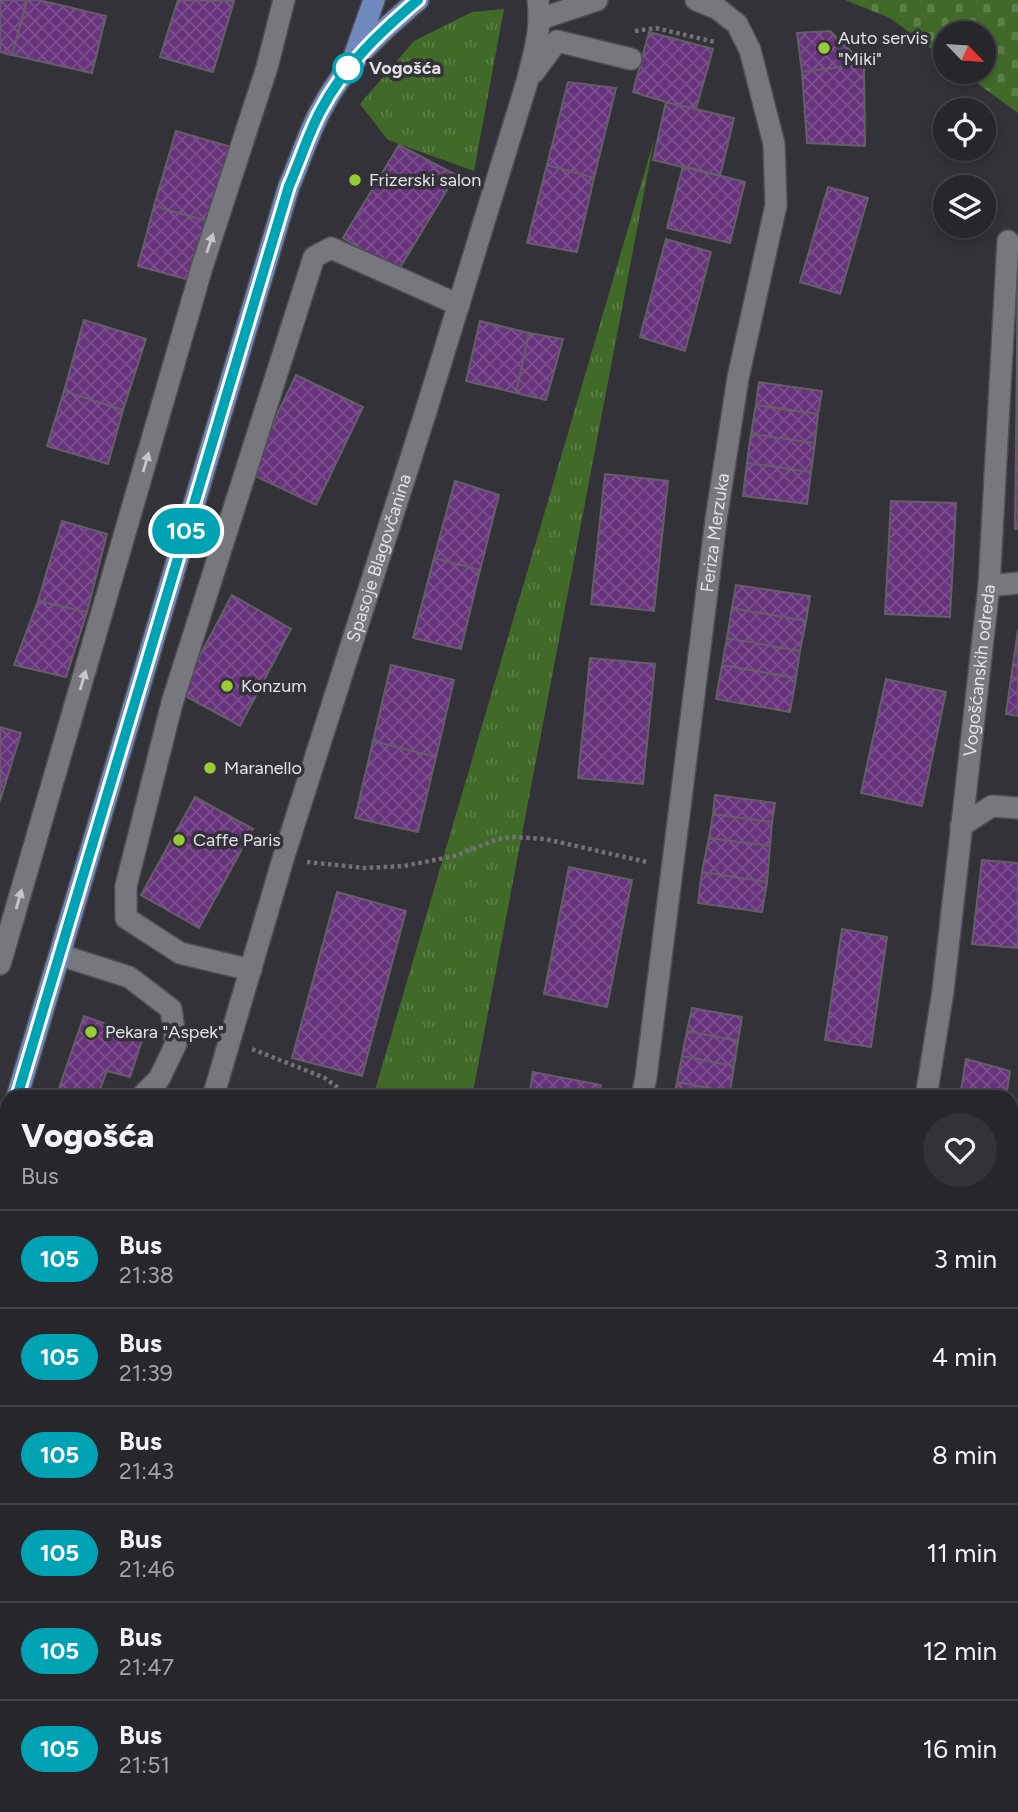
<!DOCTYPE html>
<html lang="en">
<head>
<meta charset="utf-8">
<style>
  :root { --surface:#26262b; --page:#323237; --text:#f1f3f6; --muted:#a4a5a9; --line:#424347 }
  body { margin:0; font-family:Figtree,sans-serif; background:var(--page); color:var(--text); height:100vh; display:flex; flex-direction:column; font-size:26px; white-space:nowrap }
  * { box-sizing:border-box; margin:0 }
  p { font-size:23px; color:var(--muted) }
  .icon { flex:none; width:38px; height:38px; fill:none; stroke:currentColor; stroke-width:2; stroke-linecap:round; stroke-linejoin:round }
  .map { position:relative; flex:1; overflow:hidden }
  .sheet { position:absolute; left:0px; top:1090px; width:1018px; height:723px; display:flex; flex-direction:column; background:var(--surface); border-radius:21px 21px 0 0; box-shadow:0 4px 10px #0003,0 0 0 2px var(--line) }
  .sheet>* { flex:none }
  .badge { padding:0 14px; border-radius:23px; font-size:24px; line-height:46px }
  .needle { width:46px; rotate:115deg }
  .tools { position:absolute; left:933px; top:21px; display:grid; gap:14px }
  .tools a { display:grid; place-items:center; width:63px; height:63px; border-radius:50%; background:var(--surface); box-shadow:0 4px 10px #0003,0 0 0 2px var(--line); font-size:35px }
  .map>.badge { position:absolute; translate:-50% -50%; box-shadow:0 0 0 4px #fff }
  .round { display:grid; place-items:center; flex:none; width:74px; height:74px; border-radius:37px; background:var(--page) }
  .headline { display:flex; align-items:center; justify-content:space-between; height:119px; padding:0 21px }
  h1 { font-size:33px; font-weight:800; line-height:52px }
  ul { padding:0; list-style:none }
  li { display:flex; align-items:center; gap:21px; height:98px; padding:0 21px; border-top:2px solid var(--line) }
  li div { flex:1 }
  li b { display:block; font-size:26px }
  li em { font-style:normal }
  li .badge { min-width:77px; font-weight:700; text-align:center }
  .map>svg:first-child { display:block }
</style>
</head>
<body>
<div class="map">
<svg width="1018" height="1812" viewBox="0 0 1018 1812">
  <defs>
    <pattern id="cemetery-stones" width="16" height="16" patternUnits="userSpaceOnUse" patternTransform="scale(1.75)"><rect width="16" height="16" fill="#416a29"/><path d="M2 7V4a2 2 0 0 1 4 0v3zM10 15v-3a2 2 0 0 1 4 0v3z" fill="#5c7f48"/></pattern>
    <pattern id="park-tufts" width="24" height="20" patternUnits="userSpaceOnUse" patternTransform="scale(1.75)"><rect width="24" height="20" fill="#416a29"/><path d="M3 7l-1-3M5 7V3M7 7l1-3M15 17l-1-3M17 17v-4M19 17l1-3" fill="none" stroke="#5c7f48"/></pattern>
    <pattern id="building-cross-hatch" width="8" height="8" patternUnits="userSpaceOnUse" patternTransform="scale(1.75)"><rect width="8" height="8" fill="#67337c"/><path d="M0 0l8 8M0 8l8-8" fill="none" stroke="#7c508e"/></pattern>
  </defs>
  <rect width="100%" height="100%" fill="#333239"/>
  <!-- built -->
  <path fill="#3b3845" d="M0,1462L7,1466V1806H55L52,1812H0Z"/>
  <!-- cemetery -->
  <path fill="url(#cemetery-stones)" d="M845,0H1018V113L962,72H984V33H945V59L890,18Z"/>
  <!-- park -->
  <path fill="url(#park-tufts)" d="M504,9L474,171L388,140L360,104L414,41L472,12Z
    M654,140L472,1097H373Z"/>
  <!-- building -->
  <path fill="url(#building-cross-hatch)" stroke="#645f66" stroke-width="2" d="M0,0H27L12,55L0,52Z
    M27,0H39L106,16L92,73L12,55Z
    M178,0L234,1L213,72L160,57Z
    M830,31L864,64L802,72L797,33Z
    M649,32L713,49L696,109L666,102L633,92Z
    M864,64L865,146L807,143L802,72Z
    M568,82L616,88L594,178L547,165Z
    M666,102L734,118L720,176L653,160Z
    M176,131L231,147L210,222L154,206Z
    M399,145L456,175L398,271L343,238Z
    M547,165L594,178L577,252L527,243Z
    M683,166L745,182L730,243L667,228Z
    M828,187L868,198L840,294L800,282Z
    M154,206L210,222L193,281L138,266Z
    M666,239L711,252L685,351L640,337Z
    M1018,258V529H1015Z
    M84,320L146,339L123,410L64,391Z
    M480,321L529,333L516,393L466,381Z
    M529,333L563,339L546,400L516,393Z
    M296,375L363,407L316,505L249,473Z
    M759,382L822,391L818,414L756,405Z
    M64,391L123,410L108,464L47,446Z
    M756,405L818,414L815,443L751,434Z
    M751,434L815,443L811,472L747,463Z
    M747,463L811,472L807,504L743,496Z
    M605,474L668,481L654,611L591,604Z
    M455,481L499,495L480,570L434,558Z
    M891,501L956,503L950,617L885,614Z
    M62,521L107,534L87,612L38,601Z
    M434,558L480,570L461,649L413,638Z
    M736,585L810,596L806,621L732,608Z
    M232,595L291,629L240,726L180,693Z
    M38,601L87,612L66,677L14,665Z
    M732,608L806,621L800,651L727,638Z
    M1018,630V716L1006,714Z
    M727,638L800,651L796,678L722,665Z
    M590,658L655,664L643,784L578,778Z
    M391,665L454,680L436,757L373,741Z
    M722,665L796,678L790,712L716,699Z
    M886,679L946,692L922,806L861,793Z
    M0,727L21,733L0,801Z
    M373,741L436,757L418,832L355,818Z
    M715,795L775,803L772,822L713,814Z
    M195,797L253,829L199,928L141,895Z
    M713,814L772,822L770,846L709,838Z
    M709,838L770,846L767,882L702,872Z
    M982,860L1018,863V948L972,944Z
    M569,867L632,880L607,1007L544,994Z
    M702,872L767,882L762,912L698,903Z
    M337,892L406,911L362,1076L292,1058Z
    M842,929L887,937L871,1047L825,1040Z
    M692,1008L742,1017L738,1041L687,1031Z
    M84,1016L143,1037L130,1077L107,1071L97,1097H56Z
    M687,1031L738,1041L734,1066L682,1056Z
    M682,1056L734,1066L730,1092L677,1082Z
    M966,1059L1010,1071L1006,1097H960Z
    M533,1072L601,1085L599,1097H529Z
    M677,1082L730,1092L729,1097H674Z
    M0,1329L7,1333V1393L0,1390Z
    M87,1806H124L134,1811L133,1812H84Z"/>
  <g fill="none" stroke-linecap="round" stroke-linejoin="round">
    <!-- minor casing -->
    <g stroke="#4f4e53" stroke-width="24">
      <g id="minor">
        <path d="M540,19L597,0"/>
        <path d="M534,72L557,41L631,59"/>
        <path d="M989,586L1018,583"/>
        <path d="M961,826L992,806L1018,808"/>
        <path d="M60,955L129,977L171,1009L176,1044L159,1079L141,1097"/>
        <path d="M0,964L202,267L267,67L284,0"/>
        <path d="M251,970L180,953L126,918V886L172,703L314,257L331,248L459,305"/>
        <path id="s1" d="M213,1097L283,859L425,414L527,82C534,53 542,30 538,0"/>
        <path id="s2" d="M642,1097L646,1077L716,520L738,378L776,205L774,144L750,50L737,24L718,9L696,0"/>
        <path id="s3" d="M926,1097L943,991L989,586L1008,241"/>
        <path d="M0,1197L7,1192"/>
        <path d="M0,1449L7,1453"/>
        <path d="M0,1559L7,1549"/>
        <path d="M0,1802L7,1804"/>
        <path d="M157,1806L159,1812"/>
        <path d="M416,1812L418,1806"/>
        <path d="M702,1812L704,1806"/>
      </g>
    </g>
    <!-- major casing -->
    <g stroke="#4f4e53" stroke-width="24">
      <path id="major" d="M355,54L374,0
        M17,1097L289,186C300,161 308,134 321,110C344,65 380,32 418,0
        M0,1155L7,1132"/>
    </g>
    <!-- path -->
    <path stroke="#727176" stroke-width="4.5" stroke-dasharray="3.5 3.5" stroke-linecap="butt" d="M635,31L656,28L715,42
      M307,862L365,868L404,866L455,856L498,839L512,837L545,839L647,862
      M252,1049L325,1078L350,1097"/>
    <!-- minor -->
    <use href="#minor" stroke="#78777e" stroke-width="21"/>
    <!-- major -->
    <use href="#major" stroke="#708ac0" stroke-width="21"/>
  </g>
  <!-- one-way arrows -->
  <defs><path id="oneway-solid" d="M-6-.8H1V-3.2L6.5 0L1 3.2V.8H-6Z" transform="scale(1.75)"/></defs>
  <g fill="#c8c6cb">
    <use href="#oneway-solid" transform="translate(210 243) rotate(-72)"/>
    <use href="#oneway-solid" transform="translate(146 462) rotate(-74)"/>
    <use href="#oneway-solid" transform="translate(83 680) rotate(-74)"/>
    <use href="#oneway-solid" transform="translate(19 899) rotate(-74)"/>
  </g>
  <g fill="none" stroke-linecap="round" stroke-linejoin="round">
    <!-- line casing -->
    <g stroke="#fff" stroke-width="16">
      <path id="line" d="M17,1097L289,186C300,161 308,134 321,110C344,66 380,32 418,0"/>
    </g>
    <!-- line -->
    <use href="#line" stroke="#00a3b4" stroke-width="10"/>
  </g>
  <!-- markers -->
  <g fill="#99cb36" stroke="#333239" stroke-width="2.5">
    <circle cx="824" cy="48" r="7"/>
    <circle cx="355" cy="180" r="7"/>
    <circle cx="227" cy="686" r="7"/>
    <circle cx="210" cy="768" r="7"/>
    <circle cx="179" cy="840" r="7"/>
    <circle cx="91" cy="1032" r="7"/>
  </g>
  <circle fill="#fff" stroke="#00a3b4" stroke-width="3.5" cx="348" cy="68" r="14"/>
  <g text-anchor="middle" stroke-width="7" stroke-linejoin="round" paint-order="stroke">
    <!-- poi labels -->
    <g font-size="18" fill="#e2e1e5" stroke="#333239" text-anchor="start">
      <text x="838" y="44">Auto servis<tspan x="838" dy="21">"Miki"</tspan></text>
      <text x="369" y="186">Frizerski salon</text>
      <text x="241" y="692">Konzum</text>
      <text x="224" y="774">Maranello</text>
      <text x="193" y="846">Caffe Paris</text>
      <text x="105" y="1038">Pekara "Aspek"</text>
    </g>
    <!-- stop labels -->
    <g font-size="18" font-weight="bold" fill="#e2e1e5" stroke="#333239" text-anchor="start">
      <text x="369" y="74">Vogošća</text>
    </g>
    <!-- street labels -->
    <g font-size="18" fill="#e2e1e5" stroke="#333239">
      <text dy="6" stroke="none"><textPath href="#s2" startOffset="569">Feriza Merzuka</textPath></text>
      <text dy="6" stroke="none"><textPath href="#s1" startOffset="564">Spasoje Blagovčanina</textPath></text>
      <text dy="6" stroke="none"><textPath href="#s3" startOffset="430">Vogošćanskih odreda</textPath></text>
    </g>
  </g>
</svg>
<div class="tools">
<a><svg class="needle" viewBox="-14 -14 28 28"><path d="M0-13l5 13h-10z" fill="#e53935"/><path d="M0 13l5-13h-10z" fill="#a4a5a9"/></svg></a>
<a><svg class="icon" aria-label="locate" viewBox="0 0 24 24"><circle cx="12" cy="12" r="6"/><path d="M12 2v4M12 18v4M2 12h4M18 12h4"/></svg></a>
<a><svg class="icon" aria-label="layers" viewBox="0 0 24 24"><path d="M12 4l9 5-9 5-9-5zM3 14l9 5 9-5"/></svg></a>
</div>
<b class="badge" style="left:186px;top:531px;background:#00a3b4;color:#fff">105</b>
<section class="sheet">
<div class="headline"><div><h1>Vogošća</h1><p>Bus</p></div><a class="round"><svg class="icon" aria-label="heart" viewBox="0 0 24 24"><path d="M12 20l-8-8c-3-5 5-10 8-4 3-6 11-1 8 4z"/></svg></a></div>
<ul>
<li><span class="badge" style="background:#00a3b4;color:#fff">105</span><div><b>Bus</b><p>21:38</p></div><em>3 min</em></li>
<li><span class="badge" style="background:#00a3b4;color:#fff">105</span><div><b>Bus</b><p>21:39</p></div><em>4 min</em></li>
<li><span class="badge" style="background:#00a3b4;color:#fff">105</span><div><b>Bus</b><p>21:43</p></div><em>8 min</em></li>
<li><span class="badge" style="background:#00a3b4;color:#fff">105</span><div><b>Bus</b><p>21:46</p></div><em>11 min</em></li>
<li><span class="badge" style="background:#00a3b4;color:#fff">105</span><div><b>Bus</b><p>21:47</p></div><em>12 min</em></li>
<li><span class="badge" style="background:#00a3b4;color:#fff">105</span><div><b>Bus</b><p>21:51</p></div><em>16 min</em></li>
</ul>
</section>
</div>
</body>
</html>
